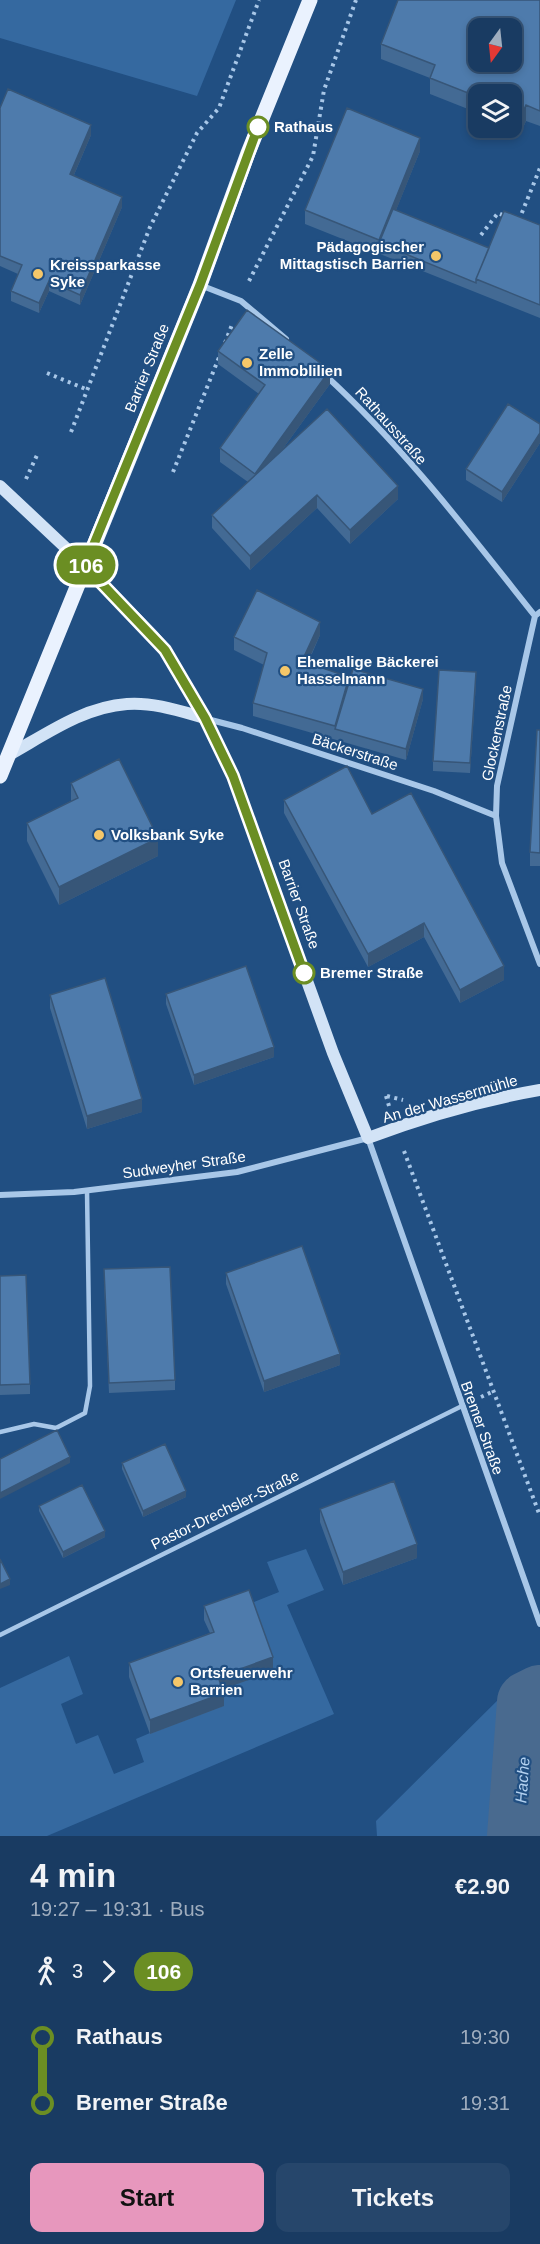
<!DOCTYPE html>
<html lang="en">
<head>
<meta charset="utf-8">
<style>
  :root { --surface:#193b62; --page:#26466b; --text:#f1f3f6; --muted:#9fadbe; --line:#375577; --accent:#e797bd }
  body { margin:0; font-family:Arial,sans-serif; background:var(--page); color:var(--text); height:100vh; display:flex; flex-direction:column; font-size:22px; white-space:nowrap }
  * { box-sizing:border-box; margin:0 }
  p { font-size:20px; color:var(--muted) }
  .icon { flex:none; width:33px; height:33px; fill:none; stroke:currentColor; stroke-width:2; stroke-linecap:round; stroke-linejoin:round }
  .map { position:relative; height:1836px; overflow:hidden }
  .panel { display:flex; flex-direction:column; background:var(--surface); flex:1 }
  .panel>* { flex:none }
  .badge { padding:0 12px; border-radius:20px; font-size:21px; line-height:39px }
  .needle { width:39px; rotate:195deg }
  .fabs { position:absolute; left:468px; top:18px; display:grid; gap:12px }
  .fabs a { display:grid; place-items:center; width:54px; height:54px; border-radius:12px; background:var(--surface); box-shadow:0 3px 9px #0003,0 0 0 2px var(--line); font-size:30px }
  .map>.badge { position:absolute; translate:-50% -50%; box-shadow:0 0 0 3px #fff }
  .legs { display:flex; align-items:center; gap:9px; height:66px; padding:0 30px; font-size:20px }
  .legs p { margin-inline-start:auto }
  .head { display:flex; align-items:center; justify-content:space-between; height:102px; padding:0 30px }
  h1 { font-size:33px; font-weight:800; line-height:45px }
  .action { display:flex; gap:12px; margin-top:auto; padding:12px 30px }
  .action a { flex:1; height:69px; border-radius:12px; background:var(--accent); color:#111; font-size:24px; font-weight:800; line-height:69px; text-align:center }
  .action a+a { background:var(--page); color:var(--text) }
  ul { padding:0 30px; list-style:none }
  li { display:flex; align-items:center; gap:21px; height:66px; font-size:22px }
  li i { display:grid; place-items:center; width:9px; height:100%; margin:0 8px; background:currentColor }
  li i::after { content:''; width:15px; height:15px; margin:-8px; border:4px solid; border-radius:50%; background:var(--surface) }
  li p { margin-inline-start:auto }
  li:first-child i { background:linear-gradient(#0000 50%,currentColor 0) }
  li:last-child i { background:linear-gradient(currentColor 50%,#0000 0) }
  .map>svg:first-child { display:block }
</style>
</head>
<body>
<div class="map">
<svg width="540" height="1836" viewBox="0 0 540 1836">
  <rect width="100%" height="100%" fill="#214f82"/>
  <!-- green -->
  <path fill="#3569a0" d="M0,0H236L197,96L0,38Z
    M306,1549L324,1590L287,1605L334,1714L47,1836H0V1688L69,1656L83,1694L61,1704L76,1744L98,1735L114,1774L144,1762L136,1739L150,1733L218,1691L249,1604L279,1592L267,1562Z
    M513,1685L540,1753V1836H377L376,1821Z"/>
  <g fill="none" stroke-linecap="round" stroke-linejoin="round">
    <!-- river -->
    <path stroke="#496a8f" stroke-width="62" d="M518,1836L528,1702L540,1696"/>
    <!-- path -->
    <path stroke="#a8c7e8" stroke-width="4" stroke-dasharray="3 4.5" stroke-linecap="butt" d="M519,220L540,168
      M481,235L498,213L505,216
      M249,281L313,156L324,90L356,0
      M225,343L233,322
      M47,373L88,390
      M71,432L150,227L197,133L219,108L259,0
      M173,472L220,355
      M26,479L38,453
      M386,1096L389,1106
      M387,1096L403,1100
      M404,1151L540,1516
      M481,1397L494,1391"/>
    <!-- lane -->
    <path stroke="#a8c7e8" stroke-width="4.5" d="M0,1432L34,1424L56,1428L85,1413L90,1386L87,1191
      M0,1635L462,1406"/>
    <!-- street -->
    <path stroke="#a8c7e8" stroke-width="6" d="M200,285L241,301L286,339
      M325,375C403,446 469,533 535,616
      M540,612L535,616L497,786L496,816L502,863L540,964
      M207,719L242,728L434,791L496,816
      M0,1195L74,1192L237,1172L368,1138L540,1624"/>
    <!-- secondary -->
    <path stroke="#d2e3f6" stroke-width="12" d="M0,486L85,566L153,636L165,650L205,718L233,776L333,1053L368,1138C423,1117 482,1100 540,1090
      M7,756C45,735 83,707 127,704C153,702 180,711 205,718"/>
    <!-- primary -->
    <path stroke="#eaf2fe" stroke-width="15" d="M0,776L200,285L248,153L310,0"/>
  </g>
  <!-- wall -->
  <path fill="#436a94" d="M540,0V126L526,121L522,130L512,126V94H478V113L430,94V78L381,59V44Z
    M0,108L91,135L74,175L122,207L80,305L49,291L39,313L11,301V291L18,274L0,266Z
    M420,151L396,210L489,248L540,225V318L305,224V210Z
    M218,351L330,384L282,450L398,499L350,544L317,508L250,570L212,528V515L248,482L220,462V448L259,394L218,364Z
    M540,424V443L502,502L466,480V469Z
    M320,635L308,663L349,681L423,699L406,760L253,716V703L264,665L234,650V637Z
    M476,682L470,773L433,771V761Z
    M540,730V866H530V852Z
    M71,783L158,856L59,905L27,841V823L71,801Z
    M284,800L372,814L504,980L460,1003L424,937L368,967L284,813Z
    M166,994L274,1057L194,1085L166,1004Z
    M50,995L142,1112L87,1129L50,1008Z
    M226,1273L340,1365L264,1392L226,1284Z
    M0,1276L30,1384V1394L0,1395Z
    M104,1279L175,1380V1390L109,1393Z
    M122,1463L186,1497L143,1517L122,1469Z
    M39,1506L105,1537L63,1558L39,1511Z
    M320,1509L417,1558L343,1585L320,1522Z
    M204,1606L273,1671L223,1689L224,1706L150,1734L129,1677V1663L210,1633L204,1620Z"/>
  <!-- shaded-wall -->
  <path fill="#375678" d="M526,105V121L522,130V114Z
    M91,125V135L70,184V174Z
    M420,138V151L382,245L379,243V240Z
    M122,197V207L80,305V295Z
    M49,281V291L39,313V303Z
    M330,370V384L255,487V474Z
    M540,433V443L502,502V492Z
    M398,486V499L350,544V530Z
    M317,495V508L250,570V556Z
    M320,622V635L302,674V661Z
    M476,672V682L470,773V763Z
    M423,689V699L406,760V749Z
    M158,838V856L59,905V887Z
    M424,923V937L368,967V954Z
    M504,966V980L460,1003V990Z
    M274,1047V1057L194,1085V1075Z
    M142,1099V1112L87,1129V1116Z
    M340,1354V1365L264,1392V1381Z
    M70,1457V1463L0,1499V1493Z
    M186,1491V1497L143,1517V1511Z
    M105,1531V1537L63,1558V1552Z
    M417,1544V1558L343,1585V1572Z
    M10,1579V1585L0,1589V1584Z
    M273,1657V1671L218,1691V1677Z
    M224,1693V1706L150,1734V1720Z"/>
  <!-- building -->
  <path fill="#4e7bac" stroke="#375678" stroke-width="1.5" fill-rule="evenodd" d="M398,0H540V111L526,105L522,114L512,110V94H478V97L430,78L435,65L381,44ZM478,28H512V62H478Z
    M8,89L91,125L70,174L122,197L80,295L49,281L39,303L11,291L22,265L0,256V108Z
    M347,108L420,138L379,240L305,210Z
    M393,209L489,248L476,279V283L379,243Z
    M504,211L540,225V305L476,279Z
    M247,310L330,370L255,474L220,448L265,385L218,351Z
    M508,404L540,424V433L502,492L466,469Z
    M327,409L398,486L350,530L317,495L250,556L212,515Z
    M257,590L320,622L302,661L349,677L335,726L253,703L267,653L234,637Z
    M353,669L423,689L406,749L335,729Z
    M439,670L476,672L470,763L433,761Z
    M537,730H540V853L530,852Z
    M119,759L158,838L59,887L27,823L78,798L71,783Z
    M347,766L372,814L411,793L504,966L460,990L424,923L368,954L284,800Z
    M246,966L274,1047L194,1075L166,994Z
    M105,978L142,1099L87,1116L50,995Z
    M302,1246L340,1354L264,1381L226,1273Z
    M170,1267L175,1380L109,1383L104,1269Z
    M26,1275L30,1384L0,1385V1276Z
    M57,1430L70,1457L0,1493V1459Z
    M165,1444L186,1491L143,1511L122,1463Z
    M394,1481L417,1544L343,1572L320,1509Z
    M82,1485L105,1531L63,1552L39,1506Z
    M0,1559L10,1579L0,1584Z
    M249,1590L273,1657L218,1677L224,1693L150,1720L129,1663L214,1632L204,1606Z"/>
  <g fill="none" stroke-linecap="round" stroke-linejoin="round">
    <!-- line-1 casing -->
    <g stroke="#fff" stroke-width="14">
      <path id="line-1" d="M258,127L200,285L85,566L165,650L205,718L233,776L304,973"/>
    </g>
    <!-- line-1 -->
    <use href="#line-1" stroke="#6b8e23" stroke-width="9"/>
  </g>
  <!-- markers -->
  <g fill="#fff" stroke="#6b8e23" stroke-width="3">
    <circle cx="258" cy="127" r="10"/>
    <circle cx="304" cy="973" r="10"/>
  </g>
  <g fill="#f5c769" stroke="#214f82" stroke-width="2">
    <circle cx="436" cy="256" r="6"/>
    <circle cx="38" cy="274" r="6"/>
    <circle cx="247" cy="363" r="6"/>
    <circle cx="285" cy="671" r="6"/>
    <circle cx="99" cy="835" r="6"/>
    <circle cx="178" cy="1682" r="6"/>
  </g>
  <g text-anchor="middle" stroke-width="4.5" stroke-linejoin="round" paint-order="stroke">
    <!-- stop labels -->
    <g font-size="15" font-weight="bold" fill="#fff" stroke="#214f82" text-anchor="start">
      <text x="274" y="132">Rathaus</text>
      <text x="320" y="978">Bremer Straße</text>
    </g>
    <!-- poi labels -->
    <g font-size="15" font-weight="bold" fill="#fff" stroke="#214f82" text-anchor="start">
      <text x="424" y="252" text-anchor="end">Pädagogischer<tspan x="424" dy="17">Mittagstisch Barrien</tspan></text>
      <text x="50" y="270">Kreissparkasse<tspan x="50" dy="17">Syke</tspan></text>
      <text x="259" y="359">Zelle<tspan x="259" dy="17">Immoblilien</tspan></text>
      <text x="297" y="667">Ehemalige Bäckerei<tspan x="297" dy="17">Hasselmann</tspan></text>
      <text x="111" y="840">Volksbank Syke</text>
      <text x="190" y="1678">Ortsfeuerwehr<tspan x="190" dy="17">Barrien</tspan></text>
    </g>
    <!-- street labels -->
    <g font-size="15" fill="#fff" stroke="#214f82">
      <text transform="translate(147 368) rotate(-68)" y="5">Barrier Straße</text>
      <text transform="translate(391 426) rotate(48)" y="5">Rathausstraße</text>
      <text transform="translate(497 733) rotate(-78)" y="5">Glockenstraße</text>
      <text transform="translate(355 752) rotate(18)" y="5">Bäckerstraße</text>
      <text transform="translate(299 904) rotate(70)" y="5">Barrier Straße</text>
      <text transform="translate(450 1099) rotate(-16)" y="5">An der Wassermühle</text>
      <text transform="translate(184 1165) rotate(-8)" y="5">Sudweyher Straße</text>
      <text transform="translate(482 1428) rotate(70)" y="5">Bremer Straße</text>
      <text transform="translate(225 1510) rotate(-26)" y="5">Pastor-Drechsler-Straße</text>
    </g>
    <!-- water labels -->
    <g font-size="16" font-style="italic" fill="#b3d1f0" stroke="#214f82">
      <text transform="translate(522 1780) rotate(-86)" y="6">Hache</text>
    </g>
  </g>
</svg>
<div class="fabs">
<a><svg class="needle" viewBox="-14 -14 28 28"><path d="M0-13l5 13h-10z" fill="#e53935"/><path d="M0 13l5-13h-10z" fill="#9fadbe"/></svg></a>
<a><svg class="icon" aria-label="layers" viewBox="0 0 24 24"><path d="M12 4l9 5-9 5-9-5zM3 14l9 5 9-5"/></svg></a>
</div>
<b class="badge" style="left:86px;top:565px;background:#6b8e23;color:#fff">106</b>
</div>
<section class="panel">
<div class="head"><div><h1>4 min</h1><p>19:27 – 19:31 · Bus</p></div><b>€2.90</b></div>
<div class="legs"><svg class="icon" aria-label="walk" viewBox="0 0 24 24"><circle cx="13" cy="4" r="2"/><path d="M13 8l-2 6 4 7M11 14l-3 7M7 12l3-4h3l4 4"/></svg>3<svg class="icon" aria-label="forward" viewBox="0 0 24 24"><path d="M9 5l7 7-7 7"/></svg><b class="badge" style="background:#6b8e23;color:#fff">106</b></div>
<ul>
<li><i style="color:#6b8e23"></i><b>Rathaus</b><p>19:30</p></li>
<li><i style="color:#6b8e23"></i><b>Bremer Straße</b><p>19:31</p></li>
</ul>
<div class="action"><a>Start</a><a>Tickets</a></div>
</section>
</body>
</html>
